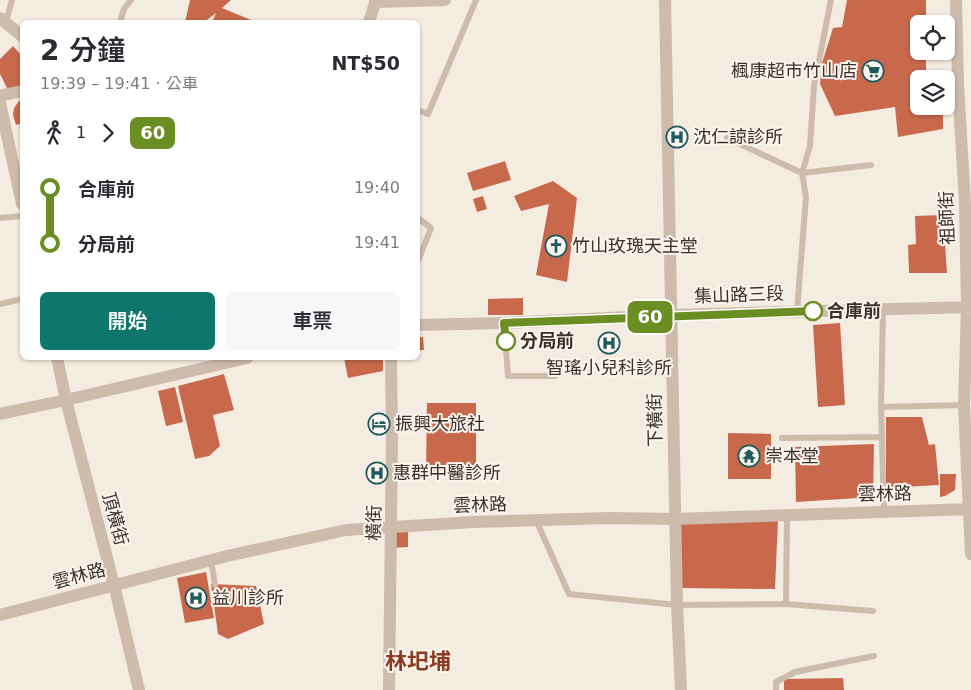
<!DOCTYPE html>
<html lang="zh-TW">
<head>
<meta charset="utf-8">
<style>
  :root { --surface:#fff; --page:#f7f7f7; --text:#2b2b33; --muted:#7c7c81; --accent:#0f766e }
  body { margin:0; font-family:"DejaVu Sans","Noto Sans TC",sans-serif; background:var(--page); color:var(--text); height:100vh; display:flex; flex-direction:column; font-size:19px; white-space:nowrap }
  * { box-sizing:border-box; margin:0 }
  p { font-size:16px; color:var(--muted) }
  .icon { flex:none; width:28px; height:28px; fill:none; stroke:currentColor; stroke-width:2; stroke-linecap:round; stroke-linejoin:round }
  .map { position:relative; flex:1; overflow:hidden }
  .panel { position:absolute; left:20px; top:20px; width:400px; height:340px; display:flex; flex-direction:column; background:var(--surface); border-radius:8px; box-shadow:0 1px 4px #0004 }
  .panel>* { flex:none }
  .badge { padding:0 10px; border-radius:8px; font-size:18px; line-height:32px }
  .buttons { position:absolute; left:910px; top:15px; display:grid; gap:10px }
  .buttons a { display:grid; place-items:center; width:45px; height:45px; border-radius:8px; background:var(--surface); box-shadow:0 1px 4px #0004; font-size:25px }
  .map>.badge { position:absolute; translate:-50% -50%; box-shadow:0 0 0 2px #fff }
  .legs { display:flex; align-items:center; gap:8px; height:55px; padding:0 20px; font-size:16px }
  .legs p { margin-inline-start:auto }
  .summary { display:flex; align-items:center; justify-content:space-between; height:85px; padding:0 20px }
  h1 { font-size:28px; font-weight:600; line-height:38px }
  .button { display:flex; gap:10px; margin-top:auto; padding:10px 20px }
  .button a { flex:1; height:58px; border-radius:8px; background:var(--accent); color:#fff; font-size:20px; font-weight:600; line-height:58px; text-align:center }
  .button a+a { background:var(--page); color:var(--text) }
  ul { padding:0 20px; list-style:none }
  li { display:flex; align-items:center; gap:18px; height:55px; font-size:19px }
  li i { display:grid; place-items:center; width:8px; height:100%; margin:0 6px; background:currentColor }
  li i::after { content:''; width:12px; height:12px; margin:-6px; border:4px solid; border-radius:50%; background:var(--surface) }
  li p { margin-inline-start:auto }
  li:first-child i { background:linear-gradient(#0000 50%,currentColor 0) }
  li:last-child i { background:linear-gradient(currentColor 50%,#0000 0) }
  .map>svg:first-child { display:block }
</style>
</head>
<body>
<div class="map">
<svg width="971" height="690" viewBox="0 0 971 690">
  <rect width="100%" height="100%" fill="#f4ebe1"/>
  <!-- building -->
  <path fill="#c8694b" d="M190,0H231L222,8L256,22H212L216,13L204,22H185Z
    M847,0H926V24H919V51H926V79H919V106H943V129L898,137L895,107L835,116L820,84L822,63L833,28L842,27Z
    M13,46L22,56V86L9,92L0,74V59Z
    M22,100V123L16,125L13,115L14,108L19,101Z
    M505,161L511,180L473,191L467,173Z
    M553,181L577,198L567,282L536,275L549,204L521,211L514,196Z
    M483,196L487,209L477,212L473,199Z
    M943,215L947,273H909L908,245L916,244L915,216Z
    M523,298V315H488V299Z
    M840,323L845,405L818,407L813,325Z
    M418,337H423L424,350H418Z
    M344,358H383V371L348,378Z
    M224,374L234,410L213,415L220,446L209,456L195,459L178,386Z
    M175,387L183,422L166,426L158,391Z
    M427,403H476V474H426Z
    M886,417H922L929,445L935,444L939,485L886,488Z
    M728,433L771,434V479H728Z
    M874,444L873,497L796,502L795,447Z
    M940,474H956L955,490L945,496L940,497Z
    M778,519L775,589L682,588L679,524Z
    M391,530H408V547L391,548Z
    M206,572L214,618L185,623L177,578Z
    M211,584L256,586L264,624L228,639L218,634Z
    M843,678L844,690H784V679Z"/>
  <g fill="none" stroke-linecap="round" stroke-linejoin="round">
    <!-- lane -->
    <path stroke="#cdbbac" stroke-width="6" d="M6,22L12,0
      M120,22L124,9L131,0
      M418,110L428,114L476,0
      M727,138L802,173L871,165
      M0,218L22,216
      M418,218L431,228L418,261
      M0,304L22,299
      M883,310L881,407L884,511
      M797,311L806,197L802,173L810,146L814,86L831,0
      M504,323L508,376H555
      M881,407L964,405
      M782,438L882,437
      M536,520L569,594L677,605L786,604L873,611
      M211,560L215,585
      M786,604L787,515
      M776,690V682L795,672L874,656"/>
    <!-- street -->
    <path stroke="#cdbbac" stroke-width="12" d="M665,0L677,605L681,690
      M956,0L958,85L965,203L967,307L964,405L971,554
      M375,2L445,0
      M0,18L22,36
      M369,22L376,0
      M0,96L22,91
      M0,103L22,204
      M418,325L504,323L671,315L971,307
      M57,358L66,400L114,585L139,690
      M0,414L66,400L247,358
      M0,615L227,556L346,530L473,522L609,518L675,519L971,509
      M389,690L392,436L391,358"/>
  </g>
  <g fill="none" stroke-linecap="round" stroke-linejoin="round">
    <!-- line-1 casing -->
    <g stroke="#fff" stroke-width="11">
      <path id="line-1" d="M506,341L504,323L813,311"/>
    </g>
    <!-- line-1 -->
    <use href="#line-1" stroke="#6b8e23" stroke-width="8"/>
  </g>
  <!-- icons -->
  <defs>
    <g id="supermarket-ring" transform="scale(1.125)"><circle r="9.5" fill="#fbf5ee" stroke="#1f5a5e" stroke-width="1.5"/><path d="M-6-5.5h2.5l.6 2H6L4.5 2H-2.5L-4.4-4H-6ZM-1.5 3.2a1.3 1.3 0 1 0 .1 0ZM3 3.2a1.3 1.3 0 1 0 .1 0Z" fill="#1f5a5e"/></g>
    <g id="hospital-ring" transform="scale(1.125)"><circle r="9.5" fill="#fbf5ee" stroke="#1f5a5e" stroke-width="1.5"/><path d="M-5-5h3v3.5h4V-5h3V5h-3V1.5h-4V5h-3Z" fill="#1f5a5e"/></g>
    <g id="church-ring" transform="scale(1.125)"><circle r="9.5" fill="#fbf5ee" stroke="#1f5a5e" stroke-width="1.5"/><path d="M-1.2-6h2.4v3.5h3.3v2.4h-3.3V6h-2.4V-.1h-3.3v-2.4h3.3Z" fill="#1f5a5e"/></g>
    <g id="hotel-ring" transform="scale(1.125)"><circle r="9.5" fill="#fbf5ee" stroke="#1f5a5e" stroke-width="1.5"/><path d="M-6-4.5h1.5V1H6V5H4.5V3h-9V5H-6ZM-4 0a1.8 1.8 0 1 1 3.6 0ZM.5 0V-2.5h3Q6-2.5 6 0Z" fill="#1f5a5e"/></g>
    <g id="temple-ring" transform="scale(1.125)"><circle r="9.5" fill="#fbf5ee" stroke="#1f5a5e" stroke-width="1.5"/><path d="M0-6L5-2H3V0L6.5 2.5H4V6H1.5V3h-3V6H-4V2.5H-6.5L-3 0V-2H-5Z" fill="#1f5a5e"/></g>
  </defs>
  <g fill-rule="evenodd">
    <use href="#supermarket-ring" x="873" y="71"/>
    <use href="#hospital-ring" x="677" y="137"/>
    <use href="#church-ring" x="556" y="246"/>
    <use href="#hospital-ring" x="609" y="343"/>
    <use href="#hotel-ring" x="379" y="424"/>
    <use href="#temple-ring" x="749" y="456"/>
    <use href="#hospital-ring" x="377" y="473"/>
    <use href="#hospital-ring" x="196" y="598"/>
  </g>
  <!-- markers -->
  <g fill="#fff" stroke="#6b8e23" stroke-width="2.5">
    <circle cx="813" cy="311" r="9"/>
    <circle cx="506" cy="341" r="9"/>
  </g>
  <g text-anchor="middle" stroke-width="4" stroke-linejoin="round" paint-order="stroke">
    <!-- poi labels -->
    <g font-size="18" fill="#3b302b" stroke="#fbf5ee" text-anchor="start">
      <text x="857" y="77" text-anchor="end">楓康超市竹山店</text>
      <text x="693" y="143">沈仁諒診所</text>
      <text x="572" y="252">竹山玫瑰天主堂</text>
      <text x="609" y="374" text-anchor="middle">智瑤小兒科診所</text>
      <text x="395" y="430">振興大旅社</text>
      <text x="765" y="462">崇本堂</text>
      <text x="393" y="479">惠群中醫診所</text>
      <text x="212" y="604">益川診所</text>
    </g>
    <!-- street labels -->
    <g font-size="18" fill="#3b302b" stroke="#fbf5ee">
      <text transform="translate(947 218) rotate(-92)" y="6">祖師街</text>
      <text transform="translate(739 295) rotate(-2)" y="6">集山路三段</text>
      <text transform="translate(655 420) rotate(-91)" y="6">下橫街</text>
      <text transform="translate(885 494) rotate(-1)" y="6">雲林路</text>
      <text transform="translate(480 505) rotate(-2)" y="6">雲林路</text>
      <text transform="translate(115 519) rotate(75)" y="6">頂橫街</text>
      <text transform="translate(374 523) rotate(-89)" y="6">橫街</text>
      <text transform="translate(79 576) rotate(-15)" y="6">雲林路</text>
    </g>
    <!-- stop labels -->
    <g font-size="18" font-weight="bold" fill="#3b302b" stroke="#fbf5ee" text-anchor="start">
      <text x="827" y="317">合庫前</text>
      <text x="520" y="347">分局前</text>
    </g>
    <!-- district labels -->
    <g font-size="22" font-weight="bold" fill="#8c3b22" stroke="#fbf5ee">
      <text x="418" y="669">林圯埔</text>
    </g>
  </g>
</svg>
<div class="buttons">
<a><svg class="icon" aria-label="locate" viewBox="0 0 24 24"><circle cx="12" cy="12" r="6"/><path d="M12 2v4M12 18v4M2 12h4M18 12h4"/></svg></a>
<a><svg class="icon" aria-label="layers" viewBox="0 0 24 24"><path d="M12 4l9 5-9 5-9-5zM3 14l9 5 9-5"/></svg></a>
</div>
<b class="badge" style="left:650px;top:317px;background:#6b8e23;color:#fff">60</b>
<section class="panel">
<div class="summary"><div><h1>2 分鐘</h1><p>19:39 – 19:41 · 公車</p></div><b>NT$50</b></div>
<div class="legs"><svg class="icon" aria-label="walk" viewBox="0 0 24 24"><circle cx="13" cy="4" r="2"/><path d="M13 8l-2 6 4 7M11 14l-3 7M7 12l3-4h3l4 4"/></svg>1<svg class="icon" aria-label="forward" viewBox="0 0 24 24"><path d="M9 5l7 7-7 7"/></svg><b class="badge" style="background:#6b8e23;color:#fff">60</b></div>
<ul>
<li><i style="color:#6b8e23"></i><b>合庫前</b><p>19:40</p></li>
<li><i style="color:#6b8e23"></i><b>分局前</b><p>19:41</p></li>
</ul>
<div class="button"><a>開始</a><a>車票</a></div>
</section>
</div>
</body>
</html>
